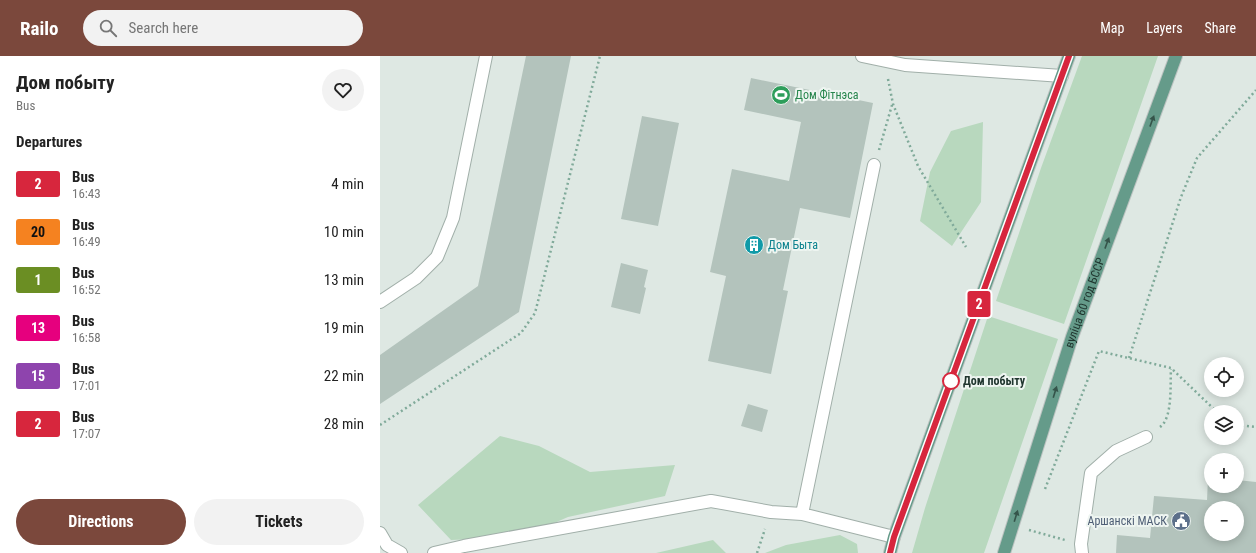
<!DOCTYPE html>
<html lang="en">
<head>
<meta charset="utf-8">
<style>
  :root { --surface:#fff; --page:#f2f2f2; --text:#222; --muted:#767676; --accent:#7b483c }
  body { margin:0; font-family:"Roboto Condensed",sans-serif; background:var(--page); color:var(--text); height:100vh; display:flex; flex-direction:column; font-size:15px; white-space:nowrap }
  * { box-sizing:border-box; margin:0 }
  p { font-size:13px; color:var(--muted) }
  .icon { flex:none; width:22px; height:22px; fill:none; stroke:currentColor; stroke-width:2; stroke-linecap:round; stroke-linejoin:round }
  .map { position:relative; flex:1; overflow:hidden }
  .sheet { display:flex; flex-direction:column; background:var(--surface); width:380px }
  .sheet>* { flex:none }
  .badge { padding:0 8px; border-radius:3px; font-size:14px; line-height:26px }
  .controls { position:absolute; left:824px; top:301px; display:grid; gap:8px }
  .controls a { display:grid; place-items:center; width:40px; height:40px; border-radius:50%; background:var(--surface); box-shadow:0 2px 10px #0003; font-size:20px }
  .map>.badge { position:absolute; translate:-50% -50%; box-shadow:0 0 0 2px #fff }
  h2 { padding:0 16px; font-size:15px; line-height:36px }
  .round { display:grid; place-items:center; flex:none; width:42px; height:42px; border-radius:21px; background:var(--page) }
  .headline { display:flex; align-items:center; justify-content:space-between; height:68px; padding:0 16px }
  h1 { font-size:19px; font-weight:700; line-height:30px }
  .action { display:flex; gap:8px; margin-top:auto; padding:8px 16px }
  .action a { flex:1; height:46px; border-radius:24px; background:var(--accent); color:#fff; font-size:16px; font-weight:700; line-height:46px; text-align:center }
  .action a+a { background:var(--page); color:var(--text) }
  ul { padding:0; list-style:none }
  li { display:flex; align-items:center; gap:12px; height:48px; padding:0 16px }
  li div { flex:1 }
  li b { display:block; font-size:15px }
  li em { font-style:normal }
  li .badge { min-width:44px; font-weight:700; text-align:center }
  header { display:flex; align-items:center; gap:24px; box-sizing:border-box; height:56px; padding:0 20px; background:var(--accent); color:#fff }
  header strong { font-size:19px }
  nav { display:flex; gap:22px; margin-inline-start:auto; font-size:14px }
  .search { width:280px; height:36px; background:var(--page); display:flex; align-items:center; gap:10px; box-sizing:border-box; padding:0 14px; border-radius:22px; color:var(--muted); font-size:15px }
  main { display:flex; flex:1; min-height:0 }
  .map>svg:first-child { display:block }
</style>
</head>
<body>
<header>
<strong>Railo</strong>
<div class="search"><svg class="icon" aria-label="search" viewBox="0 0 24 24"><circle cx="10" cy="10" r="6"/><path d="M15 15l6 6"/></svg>Search here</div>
<nav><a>Map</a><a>Layers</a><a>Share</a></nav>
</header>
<main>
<section class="sheet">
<div class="headline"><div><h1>Дом побыту</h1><p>Bus</p></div><a class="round"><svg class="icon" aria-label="heart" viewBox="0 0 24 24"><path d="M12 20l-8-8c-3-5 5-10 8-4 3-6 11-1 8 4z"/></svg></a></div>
<h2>Departures</h2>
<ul>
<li><span class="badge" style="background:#d7263d;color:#fff">2</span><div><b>Bus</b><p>16:43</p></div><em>4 min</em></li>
<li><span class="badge" style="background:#f58220;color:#111">20</span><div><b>Bus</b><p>16:49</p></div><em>10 min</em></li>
<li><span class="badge" style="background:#6b8e23;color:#fff">1</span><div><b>Bus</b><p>16:52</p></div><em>13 min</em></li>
<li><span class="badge" style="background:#e6007e;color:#fff">13</span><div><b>Bus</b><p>16:58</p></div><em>19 min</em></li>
<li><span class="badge" style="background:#8e44ad;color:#fff">15</span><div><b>Bus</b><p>17:01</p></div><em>22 min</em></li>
<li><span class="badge" style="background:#d7263d;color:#fff">2</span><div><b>Bus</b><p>17:07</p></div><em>28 min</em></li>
</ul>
<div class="action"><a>Directions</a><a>Tickets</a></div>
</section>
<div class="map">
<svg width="876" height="497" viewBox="0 0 876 497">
  <rect width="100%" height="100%" fill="#dee8e3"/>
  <!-- green -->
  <path fill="#b8d8be" d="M702,0H778L684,268L616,245L661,112Z
    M603,66L601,146L572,190L540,165L550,116L571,75Z
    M608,260L678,283L604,497H532L545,452Z
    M120,380L159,390L210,416L295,409L285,440L188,461L142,481L71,484L38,449Z
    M460,479L477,488L478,497H385L406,489Z
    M333,484L346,497H276Z"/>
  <!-- building -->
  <path fill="#b3c3bc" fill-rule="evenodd" d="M146,0H191L139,256L0,348V299L98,230Z
    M371,22L493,47L470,162L420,152L403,234L408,235L391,318L328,305L346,220L330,216L352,113L409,125L421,66L364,54Z
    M262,60L299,67L278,170L241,163Z
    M241,207L268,214L264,231L266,232L260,258L231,251Z
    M368,348L388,354L382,376L361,370Z
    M828,422H831V430H857V424L876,426V497H736L737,479L770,482L774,440L827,444ZM831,452H857V478H831Z"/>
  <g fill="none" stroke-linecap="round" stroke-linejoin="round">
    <!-- minor casing -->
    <g stroke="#a1afa9" stroke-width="14">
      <path id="minor" d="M482,0L525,9L682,20
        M494,109L422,458L514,481
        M0,246L36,222L57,201L73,162L106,0
        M0,477L7,489L21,497
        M54,497L84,490L331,445L391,456L422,458
        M702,497L701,488L711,417L736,395L766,381"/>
    </g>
    <!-- major casing -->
    <g stroke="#bcc3c1" stroke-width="14">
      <g id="major">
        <path d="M510,497L514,481L689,0"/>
        <path id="s1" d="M624,497L692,281L796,0"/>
      </g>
    </g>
    <!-- path -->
    <path stroke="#80aa9a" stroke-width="2.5" stroke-dasharray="2 3" stroke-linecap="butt" d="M508,23L513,48L538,110L586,191
      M499,94L512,49
      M749,302L801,141L817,102L876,34
      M0,369L141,277L155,257L220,0
      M857,369L876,371
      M780,371C793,362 790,328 791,313
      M665,433L719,295L791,312L837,356
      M649,474L685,484
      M377,497L385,473"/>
    <!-- minor -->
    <use href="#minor" stroke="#fff" stroke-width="12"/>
    <!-- major -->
    <use href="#major" stroke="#659b8a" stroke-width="12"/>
  </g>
  <!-- one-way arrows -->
  <defs><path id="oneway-solid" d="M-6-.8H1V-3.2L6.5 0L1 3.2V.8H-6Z"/></defs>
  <g fill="#35544a">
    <use href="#oneway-solid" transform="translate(772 65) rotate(-70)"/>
    <use href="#oneway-solid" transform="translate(727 187) rotate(-70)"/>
    <use href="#oneway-solid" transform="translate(675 336) rotate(-73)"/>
    <use href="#oneway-solid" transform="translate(636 460) rotate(-73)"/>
  </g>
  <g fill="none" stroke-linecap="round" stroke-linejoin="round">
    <!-- line casing -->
    <g stroke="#fff" stroke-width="9">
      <path id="line" d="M510,497L514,481L689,0"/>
    </g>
    <!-- line -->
    <use href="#line" stroke="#d7263d" stroke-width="6"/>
  </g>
  <!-- icons -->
  <defs>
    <g id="stadium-disc" transform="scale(1)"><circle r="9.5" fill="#2e9e5b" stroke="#eef5f1"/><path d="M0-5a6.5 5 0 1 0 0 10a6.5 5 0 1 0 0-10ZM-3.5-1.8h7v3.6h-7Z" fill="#fff"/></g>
    <g id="building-disc" transform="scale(1)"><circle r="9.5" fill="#0f9aa8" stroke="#eef5f1"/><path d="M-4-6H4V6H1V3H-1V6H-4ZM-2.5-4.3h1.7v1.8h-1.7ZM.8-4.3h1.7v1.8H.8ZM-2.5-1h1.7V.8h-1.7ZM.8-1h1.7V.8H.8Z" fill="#fff"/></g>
    <g id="civic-disc" transform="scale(1)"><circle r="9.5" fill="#5c6f8a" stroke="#eef5f1"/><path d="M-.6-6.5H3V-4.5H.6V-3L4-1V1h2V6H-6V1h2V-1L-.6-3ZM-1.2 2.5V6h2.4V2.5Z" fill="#fff"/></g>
  </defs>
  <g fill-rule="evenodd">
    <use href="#stadium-disc" x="401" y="39"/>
    <use href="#building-disc" x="374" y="189"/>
    <use href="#civic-disc" x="801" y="465"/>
  </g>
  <!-- markers -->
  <circle fill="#fff" stroke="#d7263d" stroke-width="2" cx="571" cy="325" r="8"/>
  <g text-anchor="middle" stroke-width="4" stroke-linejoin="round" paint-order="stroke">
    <!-- leisure labels -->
    <g font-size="12" fill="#27864d" stroke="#eef5f1" text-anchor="start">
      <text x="415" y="43">Дом Фітнэса</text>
    </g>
    <!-- culture labels -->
    <g font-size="12" fill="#0d838f" stroke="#eef5f1" text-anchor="start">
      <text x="388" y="193">Дом Быта</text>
    </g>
    <!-- street labels -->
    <g font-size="12" fill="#20362f" stroke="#eef5f1">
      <text dy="4" stroke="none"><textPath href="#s1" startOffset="263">вуліца 60 год БССР</textPath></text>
    </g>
    <!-- stop labels -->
    <g font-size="12" font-weight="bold" fill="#20362f" stroke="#eef5f1" text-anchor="start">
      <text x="583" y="329">Дом побыту</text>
    </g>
    <!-- service labels -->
    <g font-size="12" fill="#4e5e75" stroke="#eef5f1" text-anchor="end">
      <text x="787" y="469">Аршанскі МАСК</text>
    </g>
  </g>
</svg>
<div class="controls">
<a><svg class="icon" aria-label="locate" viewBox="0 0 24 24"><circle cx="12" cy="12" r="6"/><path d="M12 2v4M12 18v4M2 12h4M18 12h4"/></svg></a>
<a><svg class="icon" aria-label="layers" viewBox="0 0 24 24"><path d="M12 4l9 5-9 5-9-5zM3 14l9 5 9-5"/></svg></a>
<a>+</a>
<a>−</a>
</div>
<b class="badge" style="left:599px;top:248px;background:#d7263d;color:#fff">2</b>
</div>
</main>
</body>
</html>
